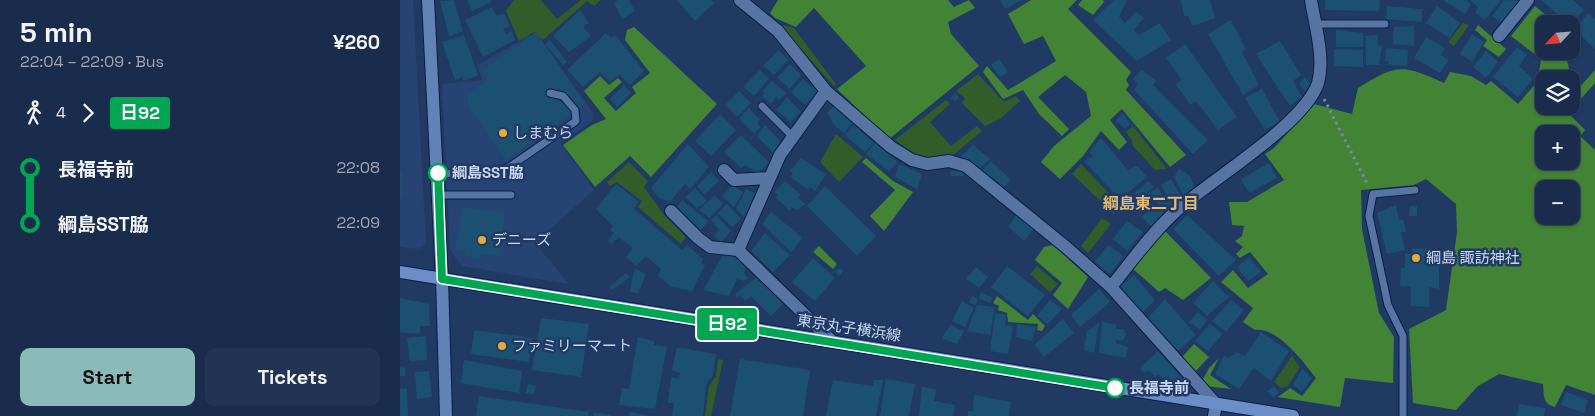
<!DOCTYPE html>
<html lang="en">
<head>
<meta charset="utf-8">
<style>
  :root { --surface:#192c4b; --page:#223452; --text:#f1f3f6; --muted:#9fa7b5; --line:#374863; --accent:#8bbbb9 }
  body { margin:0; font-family:"Space Grotesk","Noto Sans JP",sans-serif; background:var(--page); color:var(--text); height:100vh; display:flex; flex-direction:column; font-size:19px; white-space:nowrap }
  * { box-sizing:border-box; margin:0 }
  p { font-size:16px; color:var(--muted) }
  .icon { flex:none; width:28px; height:28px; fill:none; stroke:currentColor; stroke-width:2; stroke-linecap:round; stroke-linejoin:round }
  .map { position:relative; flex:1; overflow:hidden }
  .panel { display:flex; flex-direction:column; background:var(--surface); width:400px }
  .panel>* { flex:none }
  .badge { padding:0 10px; border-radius:4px; font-size:18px; line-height:32px }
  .needle { width:32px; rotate:244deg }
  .fabs { position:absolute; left:1135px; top:15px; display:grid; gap:10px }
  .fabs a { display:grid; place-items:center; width:45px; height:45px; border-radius:10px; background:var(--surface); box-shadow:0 1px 4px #0004,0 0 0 1px var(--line); font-size:25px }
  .map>.badge { position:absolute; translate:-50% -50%; box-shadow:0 0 0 2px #fff }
  .legs { display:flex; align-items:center; gap:8px; height:55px; padding:0 20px; font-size:16px }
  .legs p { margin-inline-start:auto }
  .head { display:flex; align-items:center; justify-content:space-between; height:85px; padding:0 20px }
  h1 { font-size:28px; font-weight:800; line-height:38px }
  .action { display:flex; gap:10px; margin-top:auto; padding:10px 20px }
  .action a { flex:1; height:58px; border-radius:10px; background:var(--accent); color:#111; font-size:20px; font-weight:800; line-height:58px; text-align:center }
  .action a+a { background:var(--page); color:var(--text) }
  ul { padding:0 20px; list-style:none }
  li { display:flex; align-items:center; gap:18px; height:55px; font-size:19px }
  li i { display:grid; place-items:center; width:8px; height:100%; margin:0 6px; background:currentColor }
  li i::after { content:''; width:12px; height:12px; margin:-6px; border:4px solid; border-radius:50%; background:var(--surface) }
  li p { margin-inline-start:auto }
  li:first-child i { background:linear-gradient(#0000 50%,currentColor 0) }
  li:last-child i { background:linear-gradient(currentColor 50%,#0000 0) }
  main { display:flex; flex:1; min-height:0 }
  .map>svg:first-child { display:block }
</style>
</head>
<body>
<main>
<section class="panel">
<div class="head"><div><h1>5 min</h1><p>22:04 – 22:09 · Bus</p></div><b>¥260</b></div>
<div class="legs"><svg class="icon" aria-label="walk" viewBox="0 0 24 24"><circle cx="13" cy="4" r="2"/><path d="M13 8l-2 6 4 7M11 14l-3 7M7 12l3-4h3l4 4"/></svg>4<svg class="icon" aria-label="forward" viewBox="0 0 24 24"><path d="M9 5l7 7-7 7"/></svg><b class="badge" style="background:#00a651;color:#fff">日92</b></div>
<ul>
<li><i style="color:#00a651"></i><b>長福寺前</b><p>22:08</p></li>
<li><i style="color:#00a651"></i><b>綱島SST脇</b><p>22:09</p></li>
</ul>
<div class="action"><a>Start</a><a>Tickets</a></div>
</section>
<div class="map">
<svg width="1195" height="416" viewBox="0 0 1195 416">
  <rect width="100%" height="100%" fill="#213a64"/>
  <!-- built -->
  <path fill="#264374" d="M0,0H13L26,244L18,249L0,247Z
    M136,32L193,113L192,121L160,143L194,190L135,243L169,284L62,266L50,250L42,84L82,80L77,65Z"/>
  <!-- green -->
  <path fill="#325c2a" d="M114,0H141L157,19L181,0H201L194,6L187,1L143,40L134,32L119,41L106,11Z
    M1063,23L1069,25L1054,46L1048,42Z
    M378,24L394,28L436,84L434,86Z
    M578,74L604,102L616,96L620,101L600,119L585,126L562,103L565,98L556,91Z
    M546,100L550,104L530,122L551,146L577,126L582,131L553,155L528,159L514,156L495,140Z
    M733,126L767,169L755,170L733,146L732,141L726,132Z
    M436,134L463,157L439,182L420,162Z
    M229,162L248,181L244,187L264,215L286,237L281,244L238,207L242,201L217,182L210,186L207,182Z
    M681,164L720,205L714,214L672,174Z
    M702,218L711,224L688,253L681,246Z
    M637,266L658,284L650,292L630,274Z
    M892,356L900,367L888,386L881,388L874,382Z
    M318,359L323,360L311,416H305L309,386L316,376Z"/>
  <!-- forest -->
  <path fill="#428335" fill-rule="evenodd" d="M378,0H548L554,7L569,0L575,8L548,22L551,34L579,66L489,139L437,89L466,66L414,8L396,27L375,18L370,13Z
    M631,0H677L668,9L731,72L726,80L729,85L726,90L786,155L770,167L722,109L710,120L727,142L719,150L701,131L683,156L660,179L641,162L654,146L691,116L686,92L665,75L638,97L669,129L662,136L639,114L623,90L603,99L583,72L587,66L608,90L656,61L643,36L624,44L608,14Z
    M682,0H703L704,2L693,15L678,5Z
    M1135,6L1156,24H1144V51H1165L1171,78L1144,79V106H1171V89L1177,90L1195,70V83L1168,113L1185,130L1180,136L1195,150V395L1166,385L1155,407C1142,404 1144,394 1143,384L1099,374L1078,386L1056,410L1013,403L1009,329L1046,310L1057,232L1056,204L1026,179L1014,185L961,190L962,229L979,313L994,337L993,383L945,378L940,407L878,397L890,388L902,396L916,378C903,362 878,327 855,330L843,322L853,308L821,282L833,270L848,288L868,274L850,252L840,258L836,254L843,247L835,241L842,236L844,226L832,225L829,202H847L884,180L865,154L874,148L914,104L952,114L958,88C997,64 1002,64 1044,83L1050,72L1071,76L1086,85L1091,81L1118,104L1138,81L1141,59L1111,36ZM1144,134H1171V161H1144ZM1144,189H1171V216H1144Z
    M1078,25L1106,49L1099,57L1083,46L1087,40L1075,30Z
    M234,27L317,104L251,177L230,156L195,187L163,145L192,125L206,119L184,91L200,76L209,85L218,78L222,82L204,98L216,111L236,93L232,87L250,73L225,40L227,30Z
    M466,158L493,181L513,192L484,231L470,216L495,190L462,162Z
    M765,231L811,278L783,300L765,288L759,292L732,268Z
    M653,245L688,277L668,309L653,295L662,283L635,260L644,247Z
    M419,246L437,264L433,269L413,252Z
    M597,296L628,320L633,314L645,326L642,331L637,330L638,324L608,322L607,313L598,310L599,306L593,303Z
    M794,344L809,357L795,372L782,357Z
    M819,358L810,375L831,389L805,386L802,381L809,368Z"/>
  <!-- building -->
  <path fill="#1b5072" d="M54,0L63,31L49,36L40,1Z
    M67,0H91V2L72,11Z
    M218,0H229L235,11L222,19L214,3Z
    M277,0H311L314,3L295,21Z
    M600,0H622L605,9Z
    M714,0H727L719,17L725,23L736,12L744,18L734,30L739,35L760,23L771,40L737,61L693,20Z
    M781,0H810L815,18L793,26L788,16H784Z
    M925,0H980L979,11L925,10Z
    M1043,0H1066L1071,4L1065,14Z
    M1070,0H1101L1085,20L1075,13L1078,7Z
    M1104,0L1121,1L1103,24L1092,16Z
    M1141,0H1173L1184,10L1169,24Z
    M987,6L1022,9V22L986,19Z
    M1037,6L1060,23L1050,38L1026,23Z
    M92,7L96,15L104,14L110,26L103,29L106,34L112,31L115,40L83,57L65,20Z
    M180,10L189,23L183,27L191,36L169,52L153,36Z
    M1188,13L1195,19V49L1175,30Z
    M831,20L846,49L842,52L859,85L843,95L808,34Z
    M1014,26V46L993,44L994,27Z
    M936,30L963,33V47H936Z
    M136,32L185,104L106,160L68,105V94L88,80L81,71Z
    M206,33L211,38L215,35L244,71L230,85L219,74L210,82L200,72L183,87L167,70Z
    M1072,34L1084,42L1072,62L1060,54Z
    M64,35L78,75L64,81L62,77L55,80L42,42Z
    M978,35V45L982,46L979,65H966V36Z
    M1026,37L1045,48L1041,55L1049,60L1040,73L1014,58Z
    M150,40L167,62L163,65L145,44Z
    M880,41L901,75L893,81L902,97L890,106L856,54Z
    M785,44L837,117L818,130L796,101L791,105L775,84L782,80L766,58Z
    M1117,47L1127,55L1119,66L1133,79L1118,97L1093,77Z
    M986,48L1008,50L1007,66L988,65V61H985Z
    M934,49L963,50V67L934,66Z
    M379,50L388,60L374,75L363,66Z
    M1086,51L1098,62L1086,78L1073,67Z
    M599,59L608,72L600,77L591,65Z
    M390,64L401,75L390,89L377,78Z
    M360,70L369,79L354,96L343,87Z
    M742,70L756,81L753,85L808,140L793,154L734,90L738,84L732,79Z
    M905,77L911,85L905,91L899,84Z
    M403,79L417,92L405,105L391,92Z
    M372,81L386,93L379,100L376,97L371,104L362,96L365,92L362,91Z
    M224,85L231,93L217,107L210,99Z
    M862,89L880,122L865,130L845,98Z
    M339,91L351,103L337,117L325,105Z
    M556,93L559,98L555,101L550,98Z
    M387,97L401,112L391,122L376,110Z
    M435,105L453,122L444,133L435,126L427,113Z
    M349,108L360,120L357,124L361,127L354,134L339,119Z
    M723,113L730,124L725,129L716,120Z
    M320,114L336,130L311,156L295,141Z
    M365,125L380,141L373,153L357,136Z
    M454,125L474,143L465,152L445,135Z
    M341,135L369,162L358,174L346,165L341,168L324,152Z
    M701,138L728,170L737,166L747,177L720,199L684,161L693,156L689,152Z
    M475,143L498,162L489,171L466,154Z
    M288,144L309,167L290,189L285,184L270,202L259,198L251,188Z
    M573,145L590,159L579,169L567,159L564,161L560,157Z
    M401,158L426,174L415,191L409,186L408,190L391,177L393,173L390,171Z
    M591,161L611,180L604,187L592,177L589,179L582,171Z
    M869,163L877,178L849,193L841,179Z
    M499,164L522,174L517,189L495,177Z
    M779,169L790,176L795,188L768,212L747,194L758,188L767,203L783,195L774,177Z
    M550,171H563V176H551Z
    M311,172L319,181L304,195L297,186Z
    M0,173H2L3,197H0Z
    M771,179L780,194L769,199L761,185Z
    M385,181L401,195L398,198L405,204L397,210L392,207L389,210L376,198L378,195L374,192Z
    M748,181L754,187L743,195L751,202L739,213L725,202Z
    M216,184L239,202L234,209L282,250L287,245L303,259L301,263L305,265L292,291L272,287L258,276L261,269L246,256L236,266L226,257L233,248L218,237L212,244L208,240L214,233L210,230L213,226L196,209Z
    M333,185L343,193L334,207L322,196Z
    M425,186L476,236L457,256L407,206Z
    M295,188L307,201L297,208L285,197Z
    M346,189L355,193L344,217L336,209Z
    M315,195L323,204L309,218L299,210Z
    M282,200L308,221L300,231L276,209Z
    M327,204L341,219L332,227L318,213Z
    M755,205L764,212L751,226L741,217Z
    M996,205L999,220L1003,219L1006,231L1001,233L1005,250L987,254L977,213Z
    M1010,206H1017V216H1009Z
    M63,207L105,213L99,256L81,254L80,259L65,256L66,251L55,250Z
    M371,212L403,238L391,252L362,224Z
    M617,214L634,229L624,241L608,226Z
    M316,215L331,231L321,242L314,236L319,230L311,220Z
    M787,215L836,260L819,276L773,229Z
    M727,221L743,232L727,251L713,239Z
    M365,233L390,255L373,272L351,251Z
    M708,245L724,256L710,274L695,262Z
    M1012,248L1033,249L1032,256L1039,255V289L1029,287V307L1011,306V287L1000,286L1001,268H1005V254H1013Z
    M324,253L338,257L346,266L344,273L348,278L344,281L337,279L329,296L303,290Z
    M849,257L861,272L848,281L837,267Z
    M413,258L435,278L415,301L392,282Z
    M607,266L645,295L628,316L591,287Z
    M576,267L588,277L579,288L566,279Z
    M440,268L443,271L439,276L435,271Z
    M236,269L246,274L238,293L230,292L233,274Z
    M226,273L230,277L212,290L209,287Z
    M734,275L755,300L741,314L718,288Z
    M358,276L383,304L371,316L351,296L345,301L340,295L337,298L335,294Z
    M813,281L829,297L807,316L793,303Z
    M699,289L710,302L680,327L671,315Z
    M581,292L593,298L590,303L579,298Z
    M572,296L578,299L575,305L569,302Z
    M0,298L29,304L30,326H20V334L0,332Z
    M765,299L796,335L778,351L747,319Z
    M650,300L662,309L648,324L637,316Z
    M831,300L844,310L826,332L812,321Z
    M562,301L574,308L565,327L552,321Z
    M577,305L595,307L590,335L567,331Z
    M798,312L807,320L800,330L789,322Z
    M595,313L606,315L605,325L613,326L608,354L590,351Z
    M141,318L189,324L181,377L132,370Z
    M663,319L674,333L644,357L634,345Z
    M702,322L716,324V329H723L726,334L723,341L716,340V343L728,347L726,358L699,353Z
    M699,323L694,353L684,350L687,331Z
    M617,324L636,327L632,341L616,337Z
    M810,324L823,334L808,351L795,341Z
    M550,325L564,331L557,344L542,338Z
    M74,330L133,338L129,362L71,354Z
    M861,332L889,351L871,381L854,368L839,389L815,374L824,355L829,358L837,352L845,356Z
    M26,336L27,360L10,361L7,338Z
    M238,337L254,341V345L267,347L255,409L219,405L222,388L229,389Z
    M277,347L316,354L313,375L306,385L303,416H272L274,403H268L271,377L279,379L280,373L272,370Z
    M758,351L786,383L764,379L758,374L755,377L749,370L744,373L740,368Z
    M340,359L410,370L403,416H330Z
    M64,360L122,371L119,393L61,383Z
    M0,367L5,368V376H0Z
    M902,369L912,378L902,392L893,385Z
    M29,371L32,397L17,399L15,372Z
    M486,379L515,384L509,416H480Z
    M433,380L473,386L474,380H483L476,416H426Z
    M128,384L136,386L134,394L126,393Z
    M874,386L879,393L873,397L867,391Z
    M522,387L536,389L534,401L555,405L553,416H519Z
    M7,388L8,416H0V389Z
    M1166,392L1188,400L1184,413L1161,405Z
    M574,395L611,402L609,416H568V411H573Z
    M79,396L189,412L188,416H76Z
    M1119,404L1145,408L1144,416H1117Z
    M194,412L211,415V416H193Z
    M230,412L247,415V416H229Z"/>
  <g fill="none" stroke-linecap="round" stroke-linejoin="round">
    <!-- lane casing -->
    <g stroke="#081f48" stroke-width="9">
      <path id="lane" d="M914,24H985
        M362,106L393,137
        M38,174L97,171L109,167L176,121L175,110L163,96L150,93
        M39,195H111
        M1003,416V336L988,305L969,216L973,194L1015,190"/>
    </g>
    <!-- street casing -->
    <g stroke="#081f48" stroke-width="14">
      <path id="street" d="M340,0L378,31L426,91L491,147L512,160L527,164L549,161L566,166L667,248L711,287L816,404
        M1099,36L1128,0
        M426,91L380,155L338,250L433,342
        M324,170L334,180L370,178
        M271,211L298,238L310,247L338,250
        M711,287C731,262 751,234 775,212C811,179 904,125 918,83C925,57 915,26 911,0"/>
    </g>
    <!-- secondary casing -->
    <g stroke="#081f48" stroke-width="14">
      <path id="secondary" d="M28,0L42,279L46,416
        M814,416L816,404"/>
    </g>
    <!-- primary casing -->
    <g stroke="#081f48" stroke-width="14">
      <path id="primary" d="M0,272L893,416"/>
    </g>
    <!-- path -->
    <path stroke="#7589ac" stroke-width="3" stroke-dasharray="2.5 4" stroke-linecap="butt" d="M924,99L968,185"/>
    <!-- lane -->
    <use href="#lane" stroke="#5874a3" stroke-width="7"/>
    <!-- street -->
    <use href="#street" stroke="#5874a3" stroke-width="12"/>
    <!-- secondary -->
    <use href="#secondary" stroke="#6281b4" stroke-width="12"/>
    <!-- primary -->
    <use href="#primary" stroke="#6c8dc5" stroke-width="12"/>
  </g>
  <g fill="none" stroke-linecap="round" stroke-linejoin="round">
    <!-- line-1 casing -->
    <g stroke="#fff" stroke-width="11">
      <path id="line-1" d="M38,173L42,279L715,388"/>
    </g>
    <!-- line-1 -->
    <use href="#line-1" stroke="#00a651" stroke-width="8"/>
  </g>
  <!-- markers -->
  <g fill="#e7ac36" stroke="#213a64" stroke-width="2">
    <circle cx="103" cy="133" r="5"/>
    <circle cx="82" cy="240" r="5"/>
    <circle cx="1016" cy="258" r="5"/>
    <circle cx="102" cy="346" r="5"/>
  </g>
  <g fill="#fff" stroke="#00a651" stroke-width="2.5">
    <circle cx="38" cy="173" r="9"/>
    <circle cx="715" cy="388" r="9"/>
  </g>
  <g text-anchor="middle" stroke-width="5" stroke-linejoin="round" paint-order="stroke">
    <!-- poi labels -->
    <g font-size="15" fill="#c8d8f3" stroke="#213a64" text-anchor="start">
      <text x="113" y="138">しまむら</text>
      <text x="92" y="245">デニーズ</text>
      <text x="1026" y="263">綱島 諏訪神社</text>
      <text x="112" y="351">ファミリーマート</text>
    </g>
    <!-- stop labels -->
    <g font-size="15" font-weight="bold" fill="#c8d8f3" stroke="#213a64" text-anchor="start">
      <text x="52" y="178">綱島SST脇</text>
      <text x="729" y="393">長福寺前</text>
    </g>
    <!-- street labels -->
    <g font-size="15" fill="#c8d8f3" stroke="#213a64">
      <text transform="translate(449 328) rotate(9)" y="5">東京丸子横浜線</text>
    </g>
    <!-- neighbourhood labels -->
    <g font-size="16" font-weight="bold" fill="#e3bb75" stroke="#213a64">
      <text x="751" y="209">綱島東二丁目</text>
    </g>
  </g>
</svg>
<div class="fabs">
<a><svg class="needle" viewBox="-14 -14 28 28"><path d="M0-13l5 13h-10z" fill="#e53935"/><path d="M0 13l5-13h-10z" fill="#9fa7b5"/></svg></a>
<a><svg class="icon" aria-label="layers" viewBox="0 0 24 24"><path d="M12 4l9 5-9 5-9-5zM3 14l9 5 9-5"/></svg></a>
<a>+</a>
<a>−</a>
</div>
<b class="badge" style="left:327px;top:324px;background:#00a651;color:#fff">日92</b>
</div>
</main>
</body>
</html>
